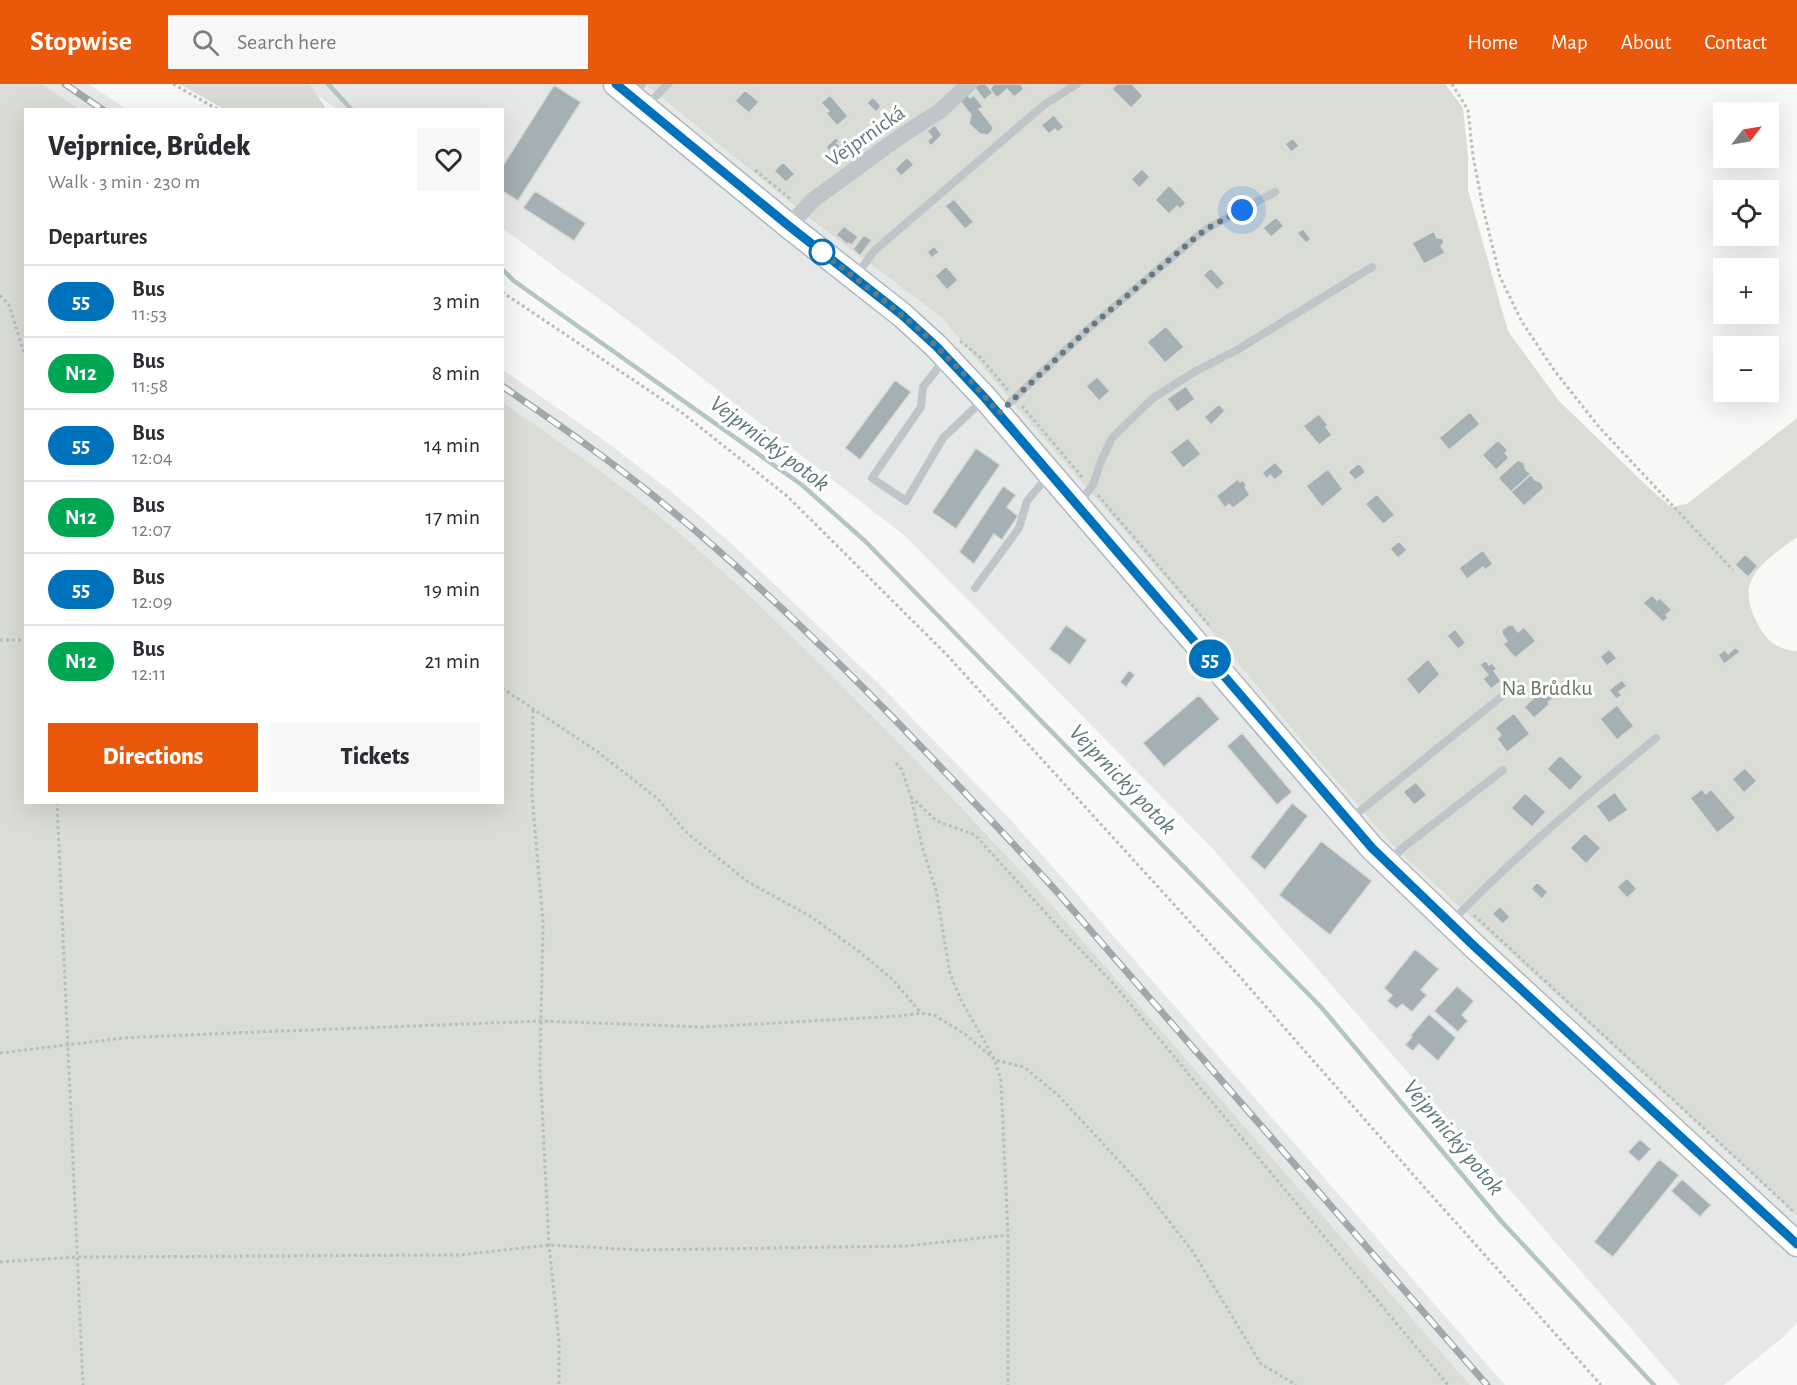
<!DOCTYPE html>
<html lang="en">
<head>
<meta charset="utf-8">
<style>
  :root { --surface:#fff; --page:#f7f7f7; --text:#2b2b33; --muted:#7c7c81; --line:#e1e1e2; --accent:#ea580c }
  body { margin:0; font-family:"Alegreya Sans",sans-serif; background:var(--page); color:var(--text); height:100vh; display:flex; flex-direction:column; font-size:22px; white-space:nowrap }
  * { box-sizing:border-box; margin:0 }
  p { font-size:20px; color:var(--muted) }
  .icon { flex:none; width:33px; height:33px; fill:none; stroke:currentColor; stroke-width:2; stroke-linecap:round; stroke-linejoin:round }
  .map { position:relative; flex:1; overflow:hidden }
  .sheet { position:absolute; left:24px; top:24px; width:480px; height:696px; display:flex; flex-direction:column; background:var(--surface); border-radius:0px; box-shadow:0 6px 24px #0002 }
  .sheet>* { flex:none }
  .badge { padding:0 12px; border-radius:20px; font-size:21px; line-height:39px }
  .needle { width:39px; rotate:59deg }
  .buttons { position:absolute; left:1713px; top:18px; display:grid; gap:12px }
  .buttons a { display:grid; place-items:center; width:66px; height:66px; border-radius:0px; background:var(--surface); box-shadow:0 6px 24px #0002; font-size:30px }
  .you { position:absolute; width:30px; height:30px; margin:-15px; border:4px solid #fff; border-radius:50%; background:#1a73e8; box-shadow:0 0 0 9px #1a73e833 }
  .map>.badge { position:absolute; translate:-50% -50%; box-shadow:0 0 0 3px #fff }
  h2 { padding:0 24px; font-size:22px; line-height:54px }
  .round { display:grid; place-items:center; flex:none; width:63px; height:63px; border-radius:0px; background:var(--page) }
  .head { display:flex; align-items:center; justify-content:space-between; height:102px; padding:0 24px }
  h1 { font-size:28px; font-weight:800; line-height:45px }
  .primary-button { display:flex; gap:12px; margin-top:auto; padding:12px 24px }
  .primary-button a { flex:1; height:69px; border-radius:0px; background:var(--accent); color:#fff; font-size:24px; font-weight:800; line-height:69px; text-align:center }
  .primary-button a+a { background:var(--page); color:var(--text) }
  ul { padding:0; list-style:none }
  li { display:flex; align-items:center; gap:18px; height:72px; padding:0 24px; border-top:2px solid var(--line) }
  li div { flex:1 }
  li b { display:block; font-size:22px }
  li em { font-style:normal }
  li .badge { min-width:66px; font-weight:700; text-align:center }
  header { display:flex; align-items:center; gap:36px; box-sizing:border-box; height:84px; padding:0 30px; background:var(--accent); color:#fff }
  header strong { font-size:28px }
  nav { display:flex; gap:33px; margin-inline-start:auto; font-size:21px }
  .search { width:420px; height:54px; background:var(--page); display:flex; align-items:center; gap:15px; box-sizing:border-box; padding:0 21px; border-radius:0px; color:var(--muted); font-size:22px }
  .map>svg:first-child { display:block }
</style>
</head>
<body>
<header>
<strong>Stopwise</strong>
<div class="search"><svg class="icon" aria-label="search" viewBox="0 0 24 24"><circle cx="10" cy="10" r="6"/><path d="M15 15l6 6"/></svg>Search here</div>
<nav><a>Home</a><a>Map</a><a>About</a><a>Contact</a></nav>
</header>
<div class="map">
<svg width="1797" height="1301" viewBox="0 0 1797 1301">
  <rect width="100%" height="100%" fill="#f8f8f6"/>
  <!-- built -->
  <path fill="#e6e8e7" d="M42,0H89L126,25H79Z
    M301,0H645L813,137L942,234L1016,323L1206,540L1307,663L1396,765L1695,1037L1797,1132V1239L1782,1254L1724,1301H1680L1213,765L905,452L625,234L503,145L502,26L337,25Z
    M503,286L602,355L668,405L732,460L880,601L1008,733L1068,800L1505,1301H1470L989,752L861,620L714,480L651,426L586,377L503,318Z"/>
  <!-- green -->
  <path fill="#d9ddd5" d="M0,0H42L79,25L26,26V718H502L503,318C552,353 602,387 650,425C711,474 768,529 824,584C901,660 976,737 1048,817L1470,1301H0Z
    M179,0H310L326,25H224Z
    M645,0H1445L1463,24L1468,72V106L1508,247L1559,317L1647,402L1671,423L1687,420L1797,334V453C1780,466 1755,480 1749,503C1746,519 1757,543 1768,555C1774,562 1787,567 1797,567V1132L1695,1037L1396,765L1307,663L1206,540L1016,323L942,234L813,137Z"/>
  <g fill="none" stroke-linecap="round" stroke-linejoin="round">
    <!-- stream -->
    <path stroke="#b4c5c6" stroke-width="4.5" d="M328,0L352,26
      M502,185L514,197L802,401L865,457L1321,923L1501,1137L1654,1301"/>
  </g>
  <!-- building -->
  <path fill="#a4b0b3" stroke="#dadad8" stroke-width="1.5" d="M978,0H986L993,9L984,16L975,4Z
    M994,0H1020L1024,5L1014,13L1007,5L997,14L990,5Z
    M1117,0H1132L1143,12L1131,24L1112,5Z
    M554,1L581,18L518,117L502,107V83Z
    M745,6L759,18L749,29L735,17Z
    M830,11L848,32L837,42L826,29L829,27L821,19Z
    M967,11L970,14L974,11L983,23L979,25L993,43L992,47L988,51L980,50L969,40L971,31L960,17Z
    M873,13L881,22L876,28L867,19Z
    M1054,31L1064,43L1058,48L1055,45L1049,50L1041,41Z
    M935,41L942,51L931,62L927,57L932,53L927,47Z
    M836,53L839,57L837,59L843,65L835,73L826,63Z
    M1293,54L1299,62L1291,68L1285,60Z
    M907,73L914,81L901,92L895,85Z
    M783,78L795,90L786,98L774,87Z
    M1142,85L1150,93L1139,104L1131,95Z
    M1169,101L1186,119L1180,125L1177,122L1169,130L1155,116Z
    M535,107L586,139L574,157L523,124Z
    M954,115L974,138L965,145L945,122Z
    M1276,133L1284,142L1271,153L1263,144Z
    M844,142L858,153L852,161L849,159L847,160L836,151Z
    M1303,145L1311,155L1306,159L1297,149Z
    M1434,147L1437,154H1442L1444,158L1441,162L1445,169L1424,180L1412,159Z
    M864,151L872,156L860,172L853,165Z
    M934,162L939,168L932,174L927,168Z
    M946,182L958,196L947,206L935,192Z
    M1211,184L1225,199L1217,206L1203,191Z
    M1166,242L1184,263L1165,279L1147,258Z
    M1097,293L1110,307L1099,317L1086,302Z
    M895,296L911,308L860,376L845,364Z
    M1186,302L1195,315L1177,328L1167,315Z
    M1219,320L1225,327L1211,341L1204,333Z
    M1470,328L1480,340L1449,366L1439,354Z
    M1319,330L1328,341L1326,343L1332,351L1319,361L1303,342Z
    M1188,354L1201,370L1183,384L1170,368Z
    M1498,356L1508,366L1505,369L1509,374L1496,386L1482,371Z
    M976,364L1000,381L956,445L932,428Z
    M1518,376L1524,379L1526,386L1531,390L1511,408L1498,394Z
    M1275,378L1284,388L1275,396L1270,391L1267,395L1262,389Z
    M1359,379L1366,388L1355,396L1348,388Z
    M1328,385L1343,405L1322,423L1306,402Z
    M1531,390L1535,396L1541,398L1544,404L1524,422L1511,408Z
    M1238,395L1240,398L1243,396L1247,402L1245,403L1250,411L1233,424L1229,420L1225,424L1216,412Z
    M1003,402L1016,411L1007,423L1018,432L1002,456L994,450L974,480L959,468Z
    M1377,410L1395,431L1383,440L1365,420Z
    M1399,457L1407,466L1398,474L1390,465Z
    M1483,466L1493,480L1485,486L1483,483L1467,495L1459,484Z
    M1745,470L1758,482L1748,493L1735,481Z
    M1652,511L1657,516L1660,514L1672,526L1666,531L1668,534L1663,538L1643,519Z
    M1066,541L1087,556L1070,581L1049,565Z
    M1509,541H1513L1518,548L1524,543L1536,557L1515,574L1503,560L1507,557L1502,550V546Z
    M1455,545L1466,559L1458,565L1447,552Z
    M1736,563L1740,568L1724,580L1718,571L1725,566L1728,570Z
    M1609,565L1617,574L1607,582L1600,573Z
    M1428,575L1440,590L1419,611L1406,595Z
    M1486,576L1489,581L1492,579L1497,585L1494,587L1501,597L1491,605L1483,595L1488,591L1480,581Z
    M1129,586L1135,591L1126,603L1120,598Z
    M1622,596L1627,602L1619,608L1622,611L1616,615L1609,606Z
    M1539,609L1544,614L1549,609L1554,614L1548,618L1550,620L1534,634L1524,623Z
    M1199,611L1220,635L1164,683L1143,659Z
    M1617,621L1634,642L1617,656L1600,635Z
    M1514,629L1530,650L1507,668L1497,655L1501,651L1495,644Z
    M1242,649L1292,708L1277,721L1227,662Z
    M1560,671L1583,693L1570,707L1547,685Z
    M1745,684L1757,697L1744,709L1732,695Z
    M1416,698L1427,711L1414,721L1403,708Z
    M1702,705L1706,710L1711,705L1736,734L1717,749L1690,714Z
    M1615,708L1628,726L1609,739L1596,722Z
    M1525,709L1546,728L1532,743L1511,724Z
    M1292,719L1308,732L1265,786L1250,773Z
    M1585,749L1601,764L1586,780L1570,764Z
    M1321,757L1372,797L1330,851L1279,811Z
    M1627,794L1637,805L1627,814L1617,803Z
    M1537,798L1548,808L1542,815L1531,805Z
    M1500,822L1510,833L1503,840L1492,830Z
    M1415,865L1439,885L1421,906L1427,911L1412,928L1402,920L1397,925L1387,917L1392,911L1384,904Z
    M1457,902L1474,917L1462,931L1468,937L1458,948L1434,927Z
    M1429,930L1456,954L1438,977L1419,960L1413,967L1405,961L1412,953L1410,952Z
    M1640,1055L1651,1065L1639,1078L1628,1068Z
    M1659,1075L1679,1091L1613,1173L1594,1158Z
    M1682,1095L1711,1121L1700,1133L1671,1107Z"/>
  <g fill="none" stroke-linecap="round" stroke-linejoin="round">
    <!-- secondary casing -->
    <g stroke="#b0b8bb" stroke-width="27">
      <path id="secondary" d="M616,0L789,142L902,231L936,262L985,314L1372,764L1474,862L1797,1160"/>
    </g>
    <!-- path -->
    <path stroke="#babec0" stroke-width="3" stroke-dasharray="3 3" stroke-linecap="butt" d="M173,0L219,26
      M1452,0L1468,26L1473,72L1483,124L1500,193L1522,238L1554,286L1599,343L1733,486
      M755,86L792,116
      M502,208L681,328L787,412L947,571L1240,893L1416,1094L1601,1301
      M0,211L9,221L26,275
      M960,257L980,273L1008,306
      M1022,322L1084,395
      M1098,411L1209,541
      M0,556H26
      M502,604L598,668L658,715L687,749L748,798L810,832L861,869L892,895L921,929
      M533,626L532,711L543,838L540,982L549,1161L559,1257V1301
      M896,679L902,686L911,713L923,766L936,806L950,890L961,916L995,976L1001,997L1008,1151V1301
      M911,713L937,737L975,751L1061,846L1111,897L1448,1301
      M57,718L83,1301
      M1474,831L1794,1128
      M0,969L124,954L232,949L541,937L704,943L899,932L921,929L934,931L965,950L995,976L1024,983L1058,1011L1142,1102L1193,1168L1261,1280L1296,1301
      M0,1178L77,1173L459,1171L549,1161L640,1166L907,1162L1008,1151"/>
    <!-- lane -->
    <path stroke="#bfc5c8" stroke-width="8" d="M632,13L642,0
      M645,23L668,0
      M856,191L875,166L1044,21L1077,0
      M945,275L923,303L921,323L872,394L906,417L943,354L983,316
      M1001,327L1088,245L1196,153L1208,144L1275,108
      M1079,419L1093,401L1101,377L1112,354L1153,314L1196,287L1237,266L1372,183
      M975,504L1019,444L1027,417L1048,392
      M1349,736L1517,600
      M1388,778L1405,762L1503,686
      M1451,838C1515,772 1585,712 1656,654"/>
    <!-- street -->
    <path stroke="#bfc5c8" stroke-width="16" d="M789,142L813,116L901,52L940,27L969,0"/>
    <!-- secondary -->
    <use href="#secondary" stroke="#fff" stroke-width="24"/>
    <!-- rail casing -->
    <g stroke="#9fa9ac" stroke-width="7">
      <path id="rail" d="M65,0L103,26
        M502,302C556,339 610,376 660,417C746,487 825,564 902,643C955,698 1007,752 1058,809L1487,1301"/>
    </g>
    <!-- rail -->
    <use href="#rail" stroke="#fff" stroke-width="4.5" stroke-dasharray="14" stroke-linecap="butt"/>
  </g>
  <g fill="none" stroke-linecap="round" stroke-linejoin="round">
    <!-- line casing -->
    <g stroke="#fff" stroke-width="14">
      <path id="line" d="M616,0L789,142L902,231L936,262L985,314L1372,764L1474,862L1797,1160"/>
    </g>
    <!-- line -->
    <use href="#line" stroke="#0072bc" stroke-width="9"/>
    <!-- walk -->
    <path stroke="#657980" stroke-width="6" stroke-dasharray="0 10.8" d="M822,168L819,166L876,210L920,246L970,296L999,329L1088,245L1196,153L1208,144L1242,126"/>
  </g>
  <!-- markers -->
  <circle fill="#fff" stroke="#0072bc" stroke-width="3" cx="822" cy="168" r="12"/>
  <g text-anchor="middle" stroke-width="6" stroke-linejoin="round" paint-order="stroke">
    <!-- street labels -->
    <g font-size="22" fill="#657980" stroke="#fff">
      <text transform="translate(865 51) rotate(-35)" y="8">Vejprnická</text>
    </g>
    <!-- park labels -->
    <g font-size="22" fill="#6b7863" stroke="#fff">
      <text x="1547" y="611">Na Brůdku</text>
    </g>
    <!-- water labels -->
    <g font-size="24" font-style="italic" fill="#5f787a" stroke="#fff">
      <text transform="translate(770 359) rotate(37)" y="8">Vejprnický potok</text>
      <text transform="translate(1123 695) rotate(46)" y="8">Vejprnický potok</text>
      <text transform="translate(1454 1053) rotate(50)" y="8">Vejprnický potok</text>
    </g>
  </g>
</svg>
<div class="buttons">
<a><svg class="needle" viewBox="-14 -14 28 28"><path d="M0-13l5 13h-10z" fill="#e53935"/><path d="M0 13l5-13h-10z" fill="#7c7c81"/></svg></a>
<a><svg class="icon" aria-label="locate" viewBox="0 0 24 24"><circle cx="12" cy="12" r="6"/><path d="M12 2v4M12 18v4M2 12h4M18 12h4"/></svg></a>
<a>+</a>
<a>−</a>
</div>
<div class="you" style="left:1242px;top:126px"></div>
<b class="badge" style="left:1210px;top:575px;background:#0072bc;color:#fff">55</b>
<section class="sheet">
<div class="head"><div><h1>Vejprnice, Brůdek</h1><p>Walk · 3 min · 230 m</p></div><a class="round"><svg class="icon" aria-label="heart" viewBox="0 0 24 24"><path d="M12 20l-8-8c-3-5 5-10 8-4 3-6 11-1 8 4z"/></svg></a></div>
<h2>Departures</h2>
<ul>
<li><span class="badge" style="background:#0072bc;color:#fff">55</span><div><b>Bus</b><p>11:53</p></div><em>3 min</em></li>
<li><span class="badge" style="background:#00a651;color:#fff">N12</span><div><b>Bus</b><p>11:58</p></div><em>8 min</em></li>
<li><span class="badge" style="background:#0072bc;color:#fff">55</span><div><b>Bus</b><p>12:04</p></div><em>14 min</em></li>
<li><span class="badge" style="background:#00a651;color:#fff">N12</span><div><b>Bus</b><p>12:07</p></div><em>17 min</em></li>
<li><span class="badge" style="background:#0072bc;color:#fff">55</span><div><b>Bus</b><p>12:09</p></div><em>19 min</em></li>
<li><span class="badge" style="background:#00a651;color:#fff">N12</span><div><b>Bus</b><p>12:11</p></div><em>21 min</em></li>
</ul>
<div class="primary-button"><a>Directions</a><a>Tickets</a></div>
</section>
</div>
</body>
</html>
